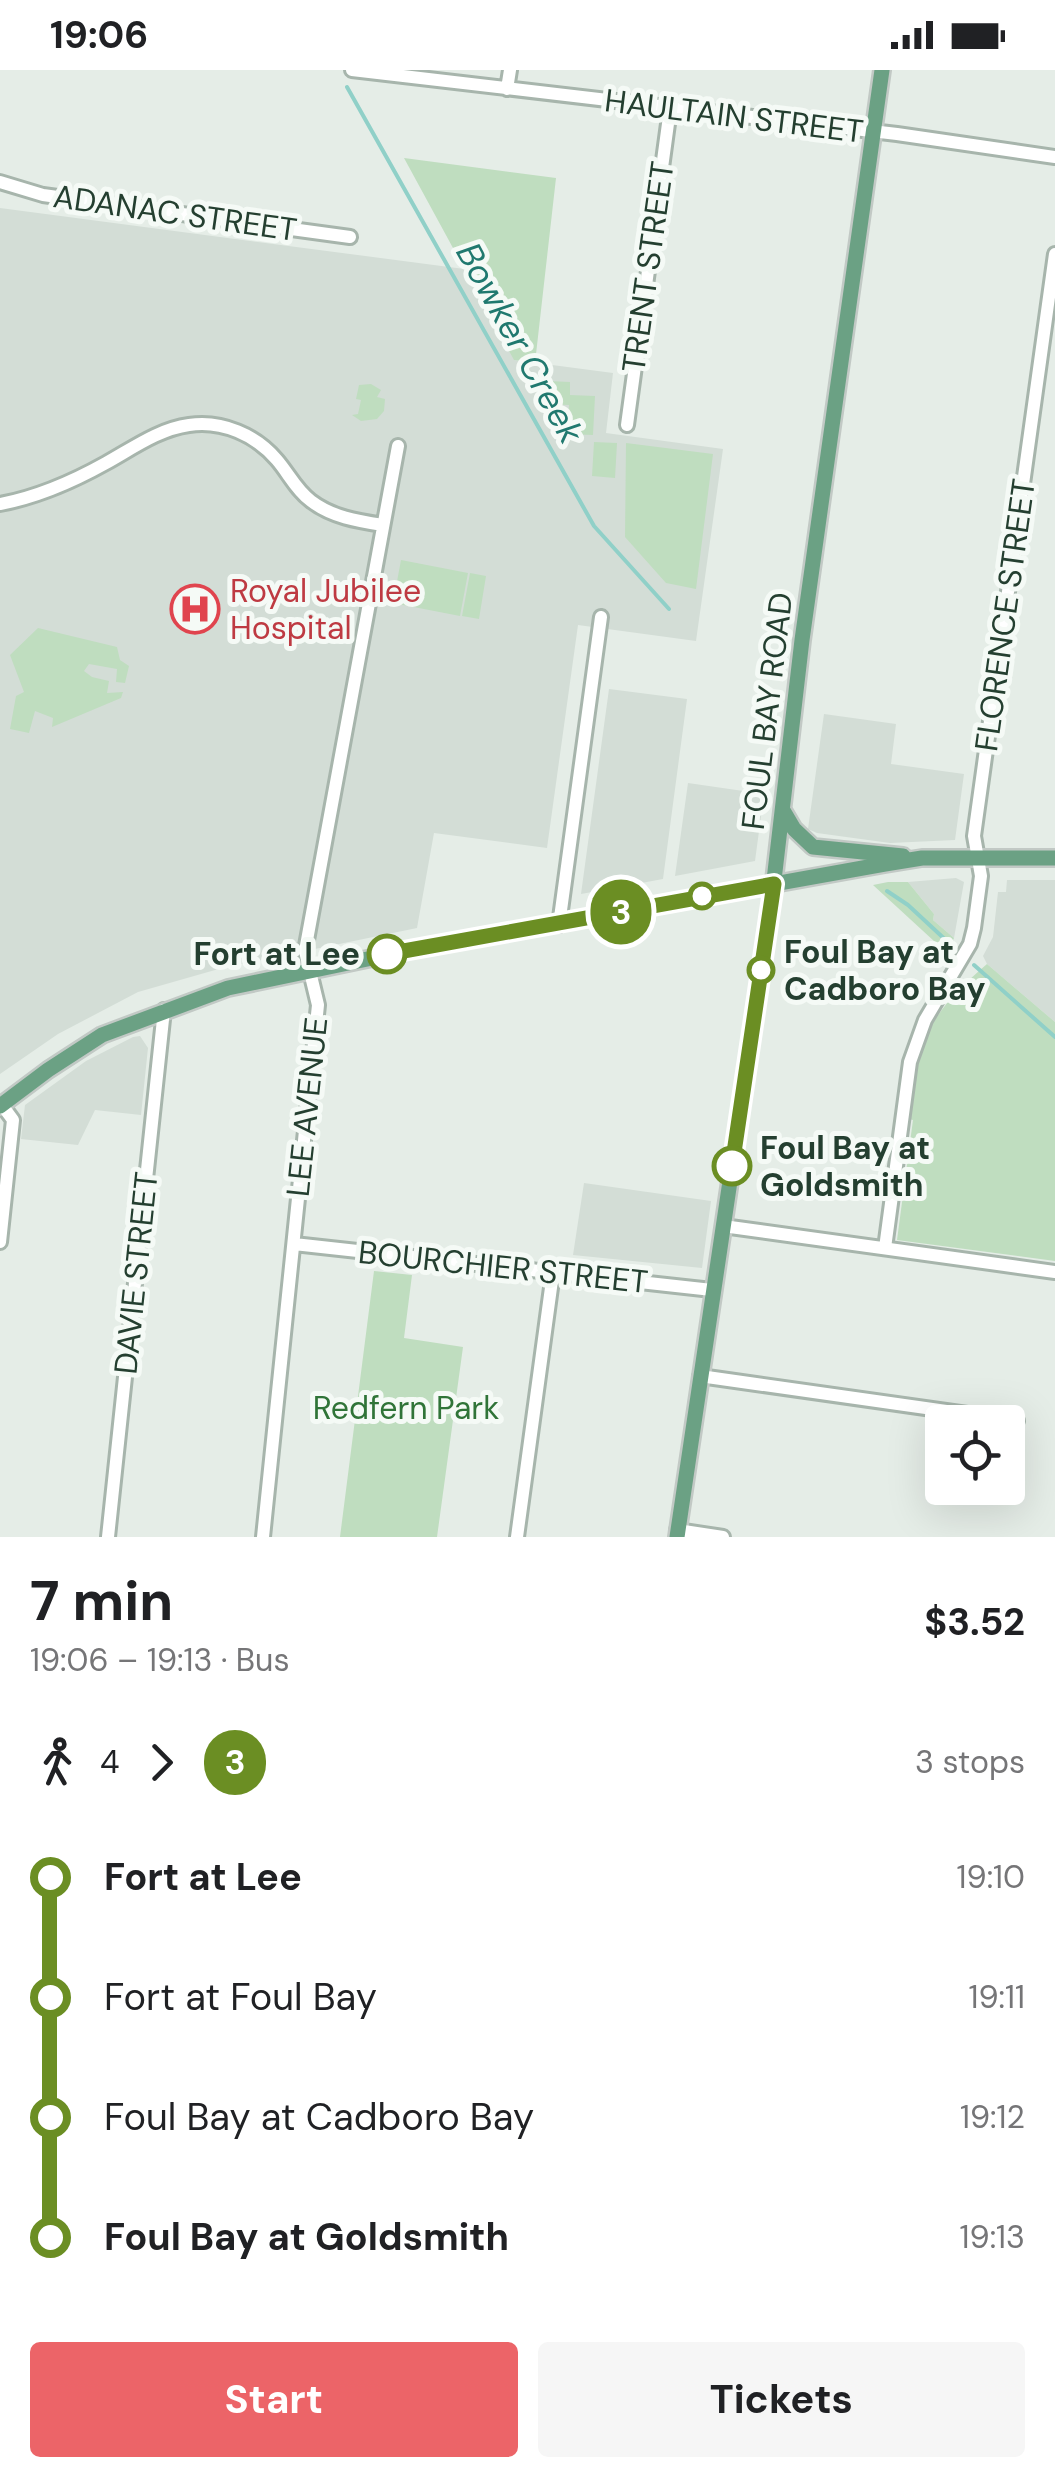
<!DOCTYPE html>
<html lang="en">
<head>
<meta charset="utf-8">
<style>
  :root { --surface:#fff; --page:#f6f6f6; --text:#202124; --muted:#757577; --accent:#ec6468 }
  body { margin:0; font-family:"DM Sans",sans-serif; background:var(--page); color:var(--text); height:100vh; display:flex; flex-direction:column; font-size:38px; white-space:nowrap }
  * { box-sizing:border-box; margin:0 }
  p { font-size:32px; color:var(--muted) }
  .icon { flex:none; width:55px; height:55px; fill:none; stroke:currentColor; stroke-width:2; stroke-linecap:round; stroke-linejoin:round }
  .map { position:relative; height:1467px; overflow:hidden }
  .details { display:flex; flex-direction:column; background:var(--surface); flex:1 }
  .details>* { flex:none }
  .badge { padding:0 20px; border-radius:32px; font-size:35px; line-height:65px }
  .fabs { position:absolute; left:925px; top:1335px; display:grid; gap:20px }
  .fabs a { display:grid; place-items:center; width:100px; height:100px; border-radius:10px; background:var(--surface); box-shadow:0 10px 40px #0002; font-size:50px }
  .map>.badge { position:absolute; translate:-50% -50%; box-shadow:0 0 0 5px #fff }
  .legs { display:flex; align-items:center; gap:15px; height:110px; padding:0 30px; font-size:32px }
  .legs p { margin-inline-start:auto }
  .overview { display:flex; align-items:center; justify-content:space-between; height:170px; padding:0 30px }
  h1 { font-size:55px; font-weight:700; line-height:75px }
  .action { display:flex; gap:20px; margin-top:auto; padding:20px 30px }
  .action a { flex:1; height:115px; border-radius:10px; background:var(--accent); color:#fff; font-size:40px; font-weight:700; line-height:115px; text-align:center }
  .action a+a { background:var(--page); color:var(--text) }
  ul { padding:0 30px; list-style:none }
  li { display:flex; align-items:center; gap:35px; height:120px; font-size:38px }
  li i { display:grid; place-items:center; width:15px; height:100%; margin:0 12px; background:currentColor }
  li i::after { content:''; width:25px; height:25px; margin:-12px; border:8px solid; border-radius:50%; background:var(--surface) }
  li p { margin-inline-start:auto }
  li:first-child i { background:linear-gradient(#0000 50%,currentColor 0) }
  li:last-child i { background:linear-gradient(currentColor 50%,#0000 0) }
  .status { display:flex; justify-content:space-between; align-items:center; height:70px; padding:0 50px; background:var(--surface); direction:ltr }
  .status svg { height:28px; fill:currentColor }
  .map>svg:first-child { display:block }
</style>
</head>
<body>
<div class="status"><b>19:06</b><svg viewBox="0 0 49 12"><path d="M0 12V9h3v3zM5 12V6h3v6zM10 12V3h3v9zM15 12V0h3v12zM26 1h20v11H26zM47 4h2v5h-2z"/></svg></div>
<div class="map">
<svg width="1055" height="1467" viewBox="0 0 1055 1467">
  <rect width="100%" height="100%" fill="#e5ede7"/>
  <!-- built -->
  <path fill="#d3ddd6" d="M0,138L525,207L514,290L613,303L606,363L723,379L696,571L578,555L547,778L434,763L417,858L222,898L138,922L58,964L0,1004Z
    M609,619L687,629L663,809L581,824Z
    M824,644L896,654L891,694L964,704L955,770L890,773L817,763L808,759Z
    M688,713L764,724L755,791L675,806Z
    M956,808L964,812L954,868L933,850L934,844L908,812Z
    M1007,810H1055V952L987,894L983,886L993,867L998,822H1006Z
    M140,966L148,978L141,1045L95,1040L78,1075L21,1069L25,1035L86,991L133,967Z
    M584,1113L711,1131L702,1198L573,1185Z"/>
  <!-- green -->
  <path fill="#bfddbf" d="M404,88L556,108L535,293L514,290Z
    M548,311L570,312V325L595,326L593,365L567,364L569,335L547,334Z
    M371,314L381,320L377,327L385,329L384,341L377,349L361,351L352,345L358,344L361,330L356,329L359,315Z
    M594,372L617,373L615,408L592,406Z
    M626,373L713,384L696,519L666,513L625,467Z
    M401,490L468,503L460,546L393,533Z
    M470,503L486,506L479,549L462,546Z
    M38,558L117,577L120,590L129,596L125,613L116,612L117,599L89,594L84,601L92,607L109,611L107,623L123,622L121,628L52,657L53,648L35,641L29,663L10,659L16,626L24,622L10,585Z
    M888,812H908L934,844L933,850L954,868L947,883L873,815Z
    M987,894L1055,952V1191L897,1170L913,1050L904,1048L910,991L919,992C925,950 957,920 987,894Z
    M374,1201L412,1205L404,1268L463,1277L437,1467H340Z"/>
  <g fill="none" stroke-linecap="round" stroke-linejoin="round">
    <!-- stream -->
    <path stroke="#90d0c8" stroke-width="4" d="M347,17L594,456L669,539
      M887,821L908,835L950,874
      M974,895L1055,967"/>
    <!-- minor casing -->
    <g stroke="#a7b5ac" stroke-width="18">
      <path id="minor" d="M352,0L897,64L1055,87
        M507,19L510,0
        M0,112L43,125L350,167
        M627,355L670,39
        M0,434C38,427 72,412 106,393C133,378 159,359 189,355C222,350 256,365 277,390C289,404 296,420 311,431C332,447 357,451 383,455
        M559,855L601,547
        M723,1156L1055,1202
        M0,1172L13,1050L2,1035
        M294,1174L712,1220
        M885,1178L910,992L925,950L970,874L974,858L981,806L974,766L1055,184
        M700,1306L1017,1351
        M677,1460L723,1467
        M108,1467L164,940
        M263,1467L318,935L305,881L398,376
        M517,1467L553,1203"/>
    </g>
    <!-- major casing -->
    <g stroke="#c2c9c5" stroke-width="20">
      <path id="major" d="M784,742L794,759L813,777L903,786
        M0,1036L48,1000L102,965L228,918L425,877L885,794L922,788H1055
        M677,1467L771,836L802,570L882,0"/>
    </g>
    <!-- minor -->
    <use href="#minor" stroke="#fff" stroke-width="12"/>
    <!-- major -->
    <use href="#major" stroke="#6ba184" stroke-width="15"/>
  </g>
  <g fill="none" stroke-linecap="round" stroke-linejoin="round">
    <!-- line-1 casing -->
    <g stroke="#fff" stroke-width="22">
      <path id="line-1" d="M387,884L774,814L732,1096"/>
    </g>
    <!-- line-1 -->
    <use href="#line-1" stroke="#6b8e23" stroke-width="15"/>
  </g>
  <!-- icons -->
  <defs>
    <g id="hospital-ring" transform="scale(2.5)"><circle r="9.5" fill="#f5faf6" stroke="#e0444e" stroke-width="1.5"/><path d="M-5-5h3v3.5h4V-5h3V5h-3V1.5h-4V5h-3Z" fill="#e0444e"/></g>
  </defs>
  <g fill-rule="evenodd">
    <use href="#hospital-ring" x="195" y="539"/>
  </g>
  <!-- markers -->
  <g fill="#fff" stroke="#6b8e23" stroke-width="5">
    <circle cx="702" cy="826" r="12"/>
    <circle cx="387" cy="884" r="18"/>
    <circle cx="761" cy="900" r="12"/>
    <circle cx="732" cy="1096" r="18"/>
  </g>
  <g text-anchor="middle" stroke-width="10" stroke-linejoin="round" paint-order="stroke">
    <!-- street labels -->
    <g font-size="32" fill="#243f30" stroke="#f5faf6">
      <text transform="translate(734 46) rotate(7)" y="11">HAULTAIN STREET</text>
      <text transform="translate(175 143) rotate(8)" y="11">ADANAC STREET</text>
      <text transform="translate(648 197) rotate(-82)" y="11">TRENT STREET</text>
      <text transform="translate(1005 545) rotate(-82)" y="11">FLORENCE STREET</text>
      <text transform="translate(767 641) rotate(-83)" y="11">FOUL BAY ROAD</text>
      <text transform="translate(307 1037) rotate(-84)" y="11">LEE AVENUE</text>
      <text transform="translate(503 1197) rotate(6)" y="11">BOURCHIER STREET</text>
      <text transform="translate(136 1203) rotate(-84)" y="11">DAVIE STREET</text>
    </g>
    <!-- health labels -->
    <g font-size="32" fill="#be3a42" stroke="#f5faf6" text-anchor="start">
      <text x="230" y="532">Royal Jubilee<tspan x="230" dy="37">Hospital</tspan></text>
    </g>
    <!-- stop labels -->
    <g font-size="32" font-weight="bold" fill="#243f30" stroke="#f5faf6" text-anchor="start">
      <text x="784" y="893">Foul Bay at<tspan x="784" dy="37">Cadboro Bay</tspan></text>
      <text x="360" y="895" text-anchor="end">Fort at Lee</text>
      <text x="760" y="1089">Foul Bay at<tspan x="760" dy="37">Goldsmith</tspan></text>
    </g>
    <!-- park labels -->
    <g font-size="32" fill="#307438" stroke="#f5faf6">
      <text x="406" y="1349">Redfern Park</text>
    </g>
    <!-- water labels -->
    <g font-size="35" font-style="italic" fill="#20796f" stroke="#f5faf6">
      <text transform="translate(520 273) rotate(61)" y="12">Bowker Creek</text>
    </g>
  </g>
</svg>
<div class="fabs">
<a><svg class="icon" aria-label="locate" viewBox="0 0 24 24"><circle cx="12" cy="12" r="6"/><path d="M12 2v4M12 18v4M2 12h4M18 12h4"/></svg></a>
</div>
<b class="badge" style="left:621px;top:842px;background:#6b8e23;color:#fff">3</b>
</div>
<section class="details">
<div class="overview"><div><h1>7 min</h1><p>19:06 – 19:13 · Bus</p></div><b>$3.52</b></div>
<div class="legs"><svg class="icon" aria-label="walk" viewBox="0 0 24 24"><circle cx="13" cy="4" r="2"/><path d="M13 8l-2 6 4 7M11 14l-3 7M7 12l3-4h3l4 4"/></svg>4<svg class="icon" aria-label="forward" viewBox="0 0 24 24"><path d="M9 5l7 7-7 7"/></svg><b class="badge" style="background:#6b8e23;color:#fff">3</b><p>3 stops</p></div>
<ul>
<li><i style="color:#6b8e23"></i><b>Fort at Lee</b><p>19:10</p></li>
<li><i style="color:#6b8e23"></i><span>Fort at Foul Bay</span><p>19:11</p></li>
<li><i style="color:#6b8e23"></i><span>Foul Bay at Cadboro Bay</span><p>19:12</p></li>
<li><i style="color:#6b8e23"></i><b>Foul Bay at Goldsmith</b><p>19:13</p></li>
</ul>
<div class="action"><a>Start</a><a>Tickets</a></div>
</section>
</body>
</html>
